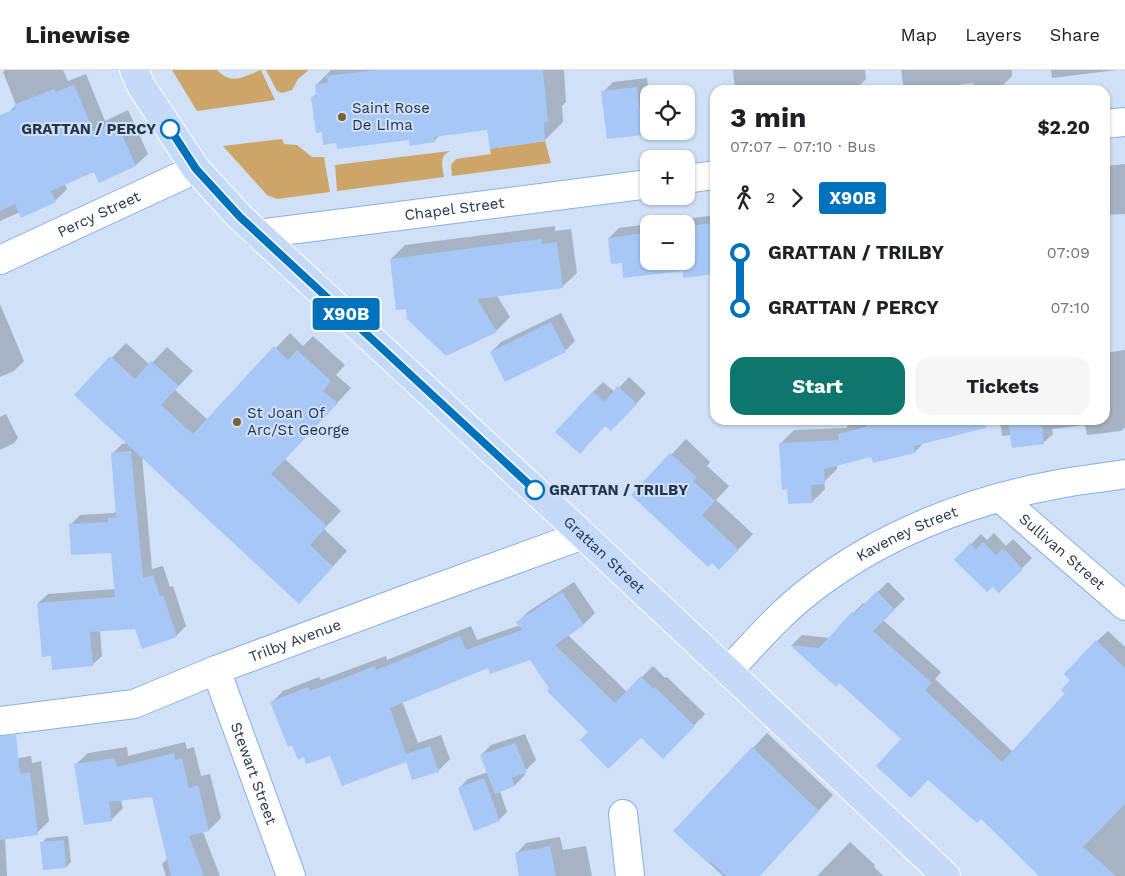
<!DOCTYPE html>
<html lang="en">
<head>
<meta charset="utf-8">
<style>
  :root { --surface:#fff; --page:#f6f6f6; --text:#202124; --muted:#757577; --line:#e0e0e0; --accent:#0f766e }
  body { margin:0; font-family:"Work Sans",sans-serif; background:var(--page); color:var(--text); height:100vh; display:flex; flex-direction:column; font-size:19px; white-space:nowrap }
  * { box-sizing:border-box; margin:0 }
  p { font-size:16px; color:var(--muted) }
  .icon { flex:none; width:28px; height:28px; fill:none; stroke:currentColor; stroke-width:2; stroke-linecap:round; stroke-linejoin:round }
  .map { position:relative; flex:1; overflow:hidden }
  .drawer { position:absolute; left:710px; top:15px; width:400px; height:340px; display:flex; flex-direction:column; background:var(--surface); border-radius:15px; box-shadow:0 1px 4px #0004 }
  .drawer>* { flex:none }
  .badge { padding:0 10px; border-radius:4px; font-size:18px; line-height:32px }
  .controls { position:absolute; left:640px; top:15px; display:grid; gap:10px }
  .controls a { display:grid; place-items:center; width:55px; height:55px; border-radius:10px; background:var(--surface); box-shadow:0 1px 4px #0004; font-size:25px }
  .map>.badge { position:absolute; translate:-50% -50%; box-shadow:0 0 0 2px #fff }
  .legs { display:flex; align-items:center; gap:8px; height:55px; padding:0 20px; font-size:16px }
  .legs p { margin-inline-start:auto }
  .headline { display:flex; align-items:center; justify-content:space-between; height:85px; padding:0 20px }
  h1 { font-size:28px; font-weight:700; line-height:38px }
  .cta { display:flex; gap:10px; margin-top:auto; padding:10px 20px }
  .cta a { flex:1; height:58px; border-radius:15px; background:var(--accent); color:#fff; font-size:20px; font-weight:700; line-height:58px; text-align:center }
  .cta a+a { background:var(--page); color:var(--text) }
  ul { padding:0 20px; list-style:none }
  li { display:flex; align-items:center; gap:18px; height:55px; font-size:19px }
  li i { display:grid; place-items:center; width:8px; height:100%; margin:0 6px; background:currentColor }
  li i::after { content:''; width:12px; height:12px; margin:-6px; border:4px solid; border-radius:50%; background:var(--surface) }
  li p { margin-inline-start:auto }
  li:first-child i { background:linear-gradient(#0000 50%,currentColor 0) }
  li:last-child i { background:linear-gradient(currentColor 50%,#0000 0) }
  header { display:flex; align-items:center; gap:30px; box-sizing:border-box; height:70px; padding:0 25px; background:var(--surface); border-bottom:1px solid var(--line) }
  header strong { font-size:24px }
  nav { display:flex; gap:28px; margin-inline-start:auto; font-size:18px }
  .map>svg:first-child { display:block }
</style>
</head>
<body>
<header>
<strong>Linewise</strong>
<nav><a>Map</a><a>Layers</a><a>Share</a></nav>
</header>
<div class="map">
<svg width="1125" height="806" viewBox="0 0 1125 806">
  <rect width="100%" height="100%" fill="#cfe0f7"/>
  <!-- green -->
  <path fill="#cea568" d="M172,0H217C232,16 244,6 261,0L275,30L197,41Z
    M266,0H309L298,9L292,20L282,23L277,21Z
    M282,69L284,74L297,75L312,87H324L330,122L277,129L267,125L223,76Z
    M545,71L551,93L452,106L451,95L456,89L491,84L490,79Z
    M450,81C439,86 442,96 444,107L337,121L335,95Z"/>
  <!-- shadow -->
  <path fill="#0003" d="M5,0H63L68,11L86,4L105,51L128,40L148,84L136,95L95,100L64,113L67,119L55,131L20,142L0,151V99L8,43L16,35L3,2Z
    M331,0H564L566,32L562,36L563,52L545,70L488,59L440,65L434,71L410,69L337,72L323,61L312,28L317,23L316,15Z
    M733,0H865L866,9L856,19L850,20H735Z
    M901,0H1012V6L1002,16L973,18V13L924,20H904Z
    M1045,0H1117L1052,8L1051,0Z
    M647,8L649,25V57L642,64L603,22L613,12Z
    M1125,94V144L1105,145V96Z
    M715,145V203L623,192L609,168L619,158L649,154V191H686V154H651Z
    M555,156V161L571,159L577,203L562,217L497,226L510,247L496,261L407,237L391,189L405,175Z
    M0,234L24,291L14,301L0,307Z
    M561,243L575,271L565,281L491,282L501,272Z
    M290,263L303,276L313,266L345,295L336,305L351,318L285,389L341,441L324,459L347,481L314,517L142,386L152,499L163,496L170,517L173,516L186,556L176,566L136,558L100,560L102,586L92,595L52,585L38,533L48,524L116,519L112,481L70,455L80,445L114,443L117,441L112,384L122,374L128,373L76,325L126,273L150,295L167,277L193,301L175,320L208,350Z
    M1125,280V357L1121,361L1087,365L1085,355L1052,359L1053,364L1043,373L1011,365L1002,366L1000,350H1105V283Z
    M629,307L646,323L621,350L606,355L593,322L603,312L615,322Z
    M6,344L18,368L14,373L0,380V347Z
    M859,350H964L924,372L915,382L872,386L837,394V399L824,412L825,419L812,432L781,373L794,360L846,358L852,351Z
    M686,369L710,392L707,396L729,416L716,430L753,464L734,484L633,425Z
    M994,463L1006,476L1013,469L1032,488L999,522L993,515L956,490L981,464L987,470Z
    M574,512L595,543L584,554L568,565L627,622L653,596L665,608L667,607L705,644L663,687L641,666L590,662L551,618L530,588L489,597L402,631L418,673L441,665L450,689L438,701L406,690L331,684L304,686L272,632L283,621L319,607L321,610L386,586L387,590L471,556L477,570L520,555L518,552L529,541Z
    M888,512L905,529L883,550L941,602L935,609L1013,682L1067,623L1072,610L1097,571L1108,561L1125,577V806H1043L903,669L840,612L792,575L802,565L830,568L863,533L865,534Z
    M767,663L833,725L759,806H723L675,761Z
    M525,664L536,690L524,702L525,705L515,715L500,721L507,742L499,750L459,718L468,709L488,702L481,685L491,675Z
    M185,672L187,679L194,677L201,706L210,704L221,748L209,760L203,762L220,806H166L162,794L168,788L153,726L121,730L123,738L111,750L76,694L88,683L127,677L128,686Z
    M31,686L32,693L41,691L49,751L37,763L5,768L7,806H0V691Z
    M68,766L71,792L66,797L42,773L46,768Z
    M560,767L563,780L586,776L592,806H521L516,784L526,773Z
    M850,772L875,795L874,797L883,806H817Z"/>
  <!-- building -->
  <path fill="#a7c8f6" d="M376,0H543L548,52H544L545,71L490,79L487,60L434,67L435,72L410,76L409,70L337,79L336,73L323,75L322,62L316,63L311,27L316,26L315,14L328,13L327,6Z
    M74,15L94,62L116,51L136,96L99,113L94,102L51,121L56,132L21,148L15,134L0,141V45L16,39L14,35L54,19L56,22Z
    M637,17L643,65L607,69L601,21Z
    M715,153V204L683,208V201L623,208L622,193L611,194L608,168L643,163L645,174H649V191H686V156Z
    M541,169L542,174L557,172L563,218L477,229L497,262L446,286L407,249L406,239L396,240L390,189Z
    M551,252L566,282L505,312L490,282Z
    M274,276L288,290L297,280L331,311L323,321L338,333L271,404L327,456L310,475L333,497L299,534L74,325L110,286L135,309L151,291L179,316L161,335L193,364Z
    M618,316L637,334L611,361L605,356L580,384L555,362L593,321L604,332Z
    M865,350H985L986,358L914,376L915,383L873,393L871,387L824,399L825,414L811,415L812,433L788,434L787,419L782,420L779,373L839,370L838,364L866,357Z
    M1008,350H1041L1044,374L1012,378Z
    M131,381L143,508L153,505L160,526L163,525L177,567L142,579L135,559L90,562L93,596L52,600L51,586L42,587L37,533L115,527L111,483L71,485L69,454L108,452V448L116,447L111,383Z
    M670,383L697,407L693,411L715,431L702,445L739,480L719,500L712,493L708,497L631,425Z
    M983,472L996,485L1003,478L1023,499L999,523L993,517L987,522L954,490L970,473L976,480Z
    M877,521L895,540L873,561L932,613L925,620L1002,692L1065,623L1061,620L1070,610L1064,604L1096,570L1125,598V734L1083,777L1116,806H1039L981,749L977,753L928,710L911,728L876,696L901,669L839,613L836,617L790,575L819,578L852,542L854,544Z
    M562,522L584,555L555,575L615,633L641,606L653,619L655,617L695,656L663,689L641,668L608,699L580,670L588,662L547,621L549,618L530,590L490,604L488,598L390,638L406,684L430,676L439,702L412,710L406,692L342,716L330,686L306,694L304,687L298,690L292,675L288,677L270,632L308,617L310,621L375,596L376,600L460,566L466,580L522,560L516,552Z
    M16,665L20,704L30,702L38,765L0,770V666Z
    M515,673L527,702L512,708L515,716L495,724L480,685Z
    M752,677L819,741L760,806H726L711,792L709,794L673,761Z
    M174,683L175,690L182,688L189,718L198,715L209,761L189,766L204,806H171L152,727L109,732L112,751L84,755L74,694L115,688L117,697Z
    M484,708L500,751L474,761L458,718Z
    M64,770L66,798L43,800L40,772Z
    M550,776L556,806H519L515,783Z"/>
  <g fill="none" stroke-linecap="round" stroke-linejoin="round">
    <!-- minor casing -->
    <g stroke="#88b1e9" stroke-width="30">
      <g id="minor">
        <path d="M1105,54L1125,52"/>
        <path d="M686,109L715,105"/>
        <path id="s1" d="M258,164L649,114"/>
        <path id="s2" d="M0,190L196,99"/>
        <path id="s3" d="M1000,428L1125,536"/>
        <path id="s4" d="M216,600L291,806"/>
        <path id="s5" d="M728,601C754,574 779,544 809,521C879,466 967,431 1054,415C1077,410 1101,408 1125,404"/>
        <path id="s6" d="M0,651L134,634L216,600L412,527L583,465"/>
        <path d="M623,744L630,806"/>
      </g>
    </g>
    <!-- major casing -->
    <g stroke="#fff" stroke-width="30">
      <g id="major">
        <path id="s7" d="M134,0L141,16L196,99L240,147L583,465L946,806"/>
      </g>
    </g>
    <!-- minor -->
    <use href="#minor" stroke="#fff" stroke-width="28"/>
    <!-- major -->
    <use href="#major" stroke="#c4daf8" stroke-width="28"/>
  </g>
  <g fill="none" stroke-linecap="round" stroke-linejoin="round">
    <!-- line-1 casing -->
    <g stroke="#fff" stroke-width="11">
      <path id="line-1" d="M170,59L196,99L240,147L535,420"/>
    </g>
    <!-- line-1 -->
    <use href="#line-1" stroke="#0072bc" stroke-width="8"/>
  </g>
  <!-- markers -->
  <g fill="#7c5f33" stroke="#cfe0f7" stroke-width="2">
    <circle cx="342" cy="47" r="5"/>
    <circle cx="237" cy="352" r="5"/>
  </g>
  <g fill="#fff" stroke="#0072bc" stroke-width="2.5">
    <circle cx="170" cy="59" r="9"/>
    <circle cx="535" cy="420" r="9"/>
  </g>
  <g text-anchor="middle" stroke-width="4" stroke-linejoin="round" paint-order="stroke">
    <!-- poi labels -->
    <g font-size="15" fill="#25364c" stroke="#cfe0f7" text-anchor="start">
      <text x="352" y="43">Saint Rose<tspan x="352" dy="17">De LIma</tspan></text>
      <text x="247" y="348">St Joan Of<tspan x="247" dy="17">Arc/St George</tspan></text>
    </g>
    <!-- stop labels -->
    <g font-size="15" font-weight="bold" fill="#25364c" stroke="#cfe0f7" text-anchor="end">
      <text x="156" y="64">GRATTAN / PERCY</text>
      <text x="549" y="425" text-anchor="start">GRATTAN / TRILBY</text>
    </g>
    <!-- street labels -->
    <g font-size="15" fill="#25364c" stroke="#cfe0f7">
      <text dy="5" stroke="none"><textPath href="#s1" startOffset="198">Chapel Street</textPath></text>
      <text dy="5" stroke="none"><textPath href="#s2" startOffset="109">Percy Street</textPath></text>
      <text dy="5" stroke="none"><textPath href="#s5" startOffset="228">Kaveney Street</textPath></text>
      <text dy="5" stroke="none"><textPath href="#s3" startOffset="82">Sullivan Street</textPath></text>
      <text dy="5" stroke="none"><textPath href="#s7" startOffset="679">Grattan Street</textPath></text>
      <text dy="5" stroke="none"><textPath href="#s6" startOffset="308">Trilby Avenue</textPath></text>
      <text dy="5" stroke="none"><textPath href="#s4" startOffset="110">Stewart Street</textPath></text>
    </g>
  </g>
</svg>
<div class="controls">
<a><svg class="icon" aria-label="locate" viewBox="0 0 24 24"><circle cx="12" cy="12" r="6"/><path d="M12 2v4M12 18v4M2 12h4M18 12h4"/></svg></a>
<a>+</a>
<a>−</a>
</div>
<b class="badge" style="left:346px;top:244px;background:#0072bc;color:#fff">X90B</b>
<section class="drawer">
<div class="headline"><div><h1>3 min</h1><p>07:07 – 07:10 · Bus</p></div><b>$2.20</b></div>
<div class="legs"><svg class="icon" aria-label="walk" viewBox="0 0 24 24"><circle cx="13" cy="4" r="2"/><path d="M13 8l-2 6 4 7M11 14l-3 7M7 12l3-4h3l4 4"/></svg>2<svg class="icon" aria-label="forward" viewBox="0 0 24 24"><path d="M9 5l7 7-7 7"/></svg><b class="badge" style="background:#0072bc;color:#fff">X90B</b></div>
<ul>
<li><i style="color:#0072bc"></i><b>GRATTAN / TRILBY</b><p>07:09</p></li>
<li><i style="color:#0072bc"></i><b>GRATTAN / PERCY</b><p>07:10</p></li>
</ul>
<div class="cta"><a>Start</a><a>Tickets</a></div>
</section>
</div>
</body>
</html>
